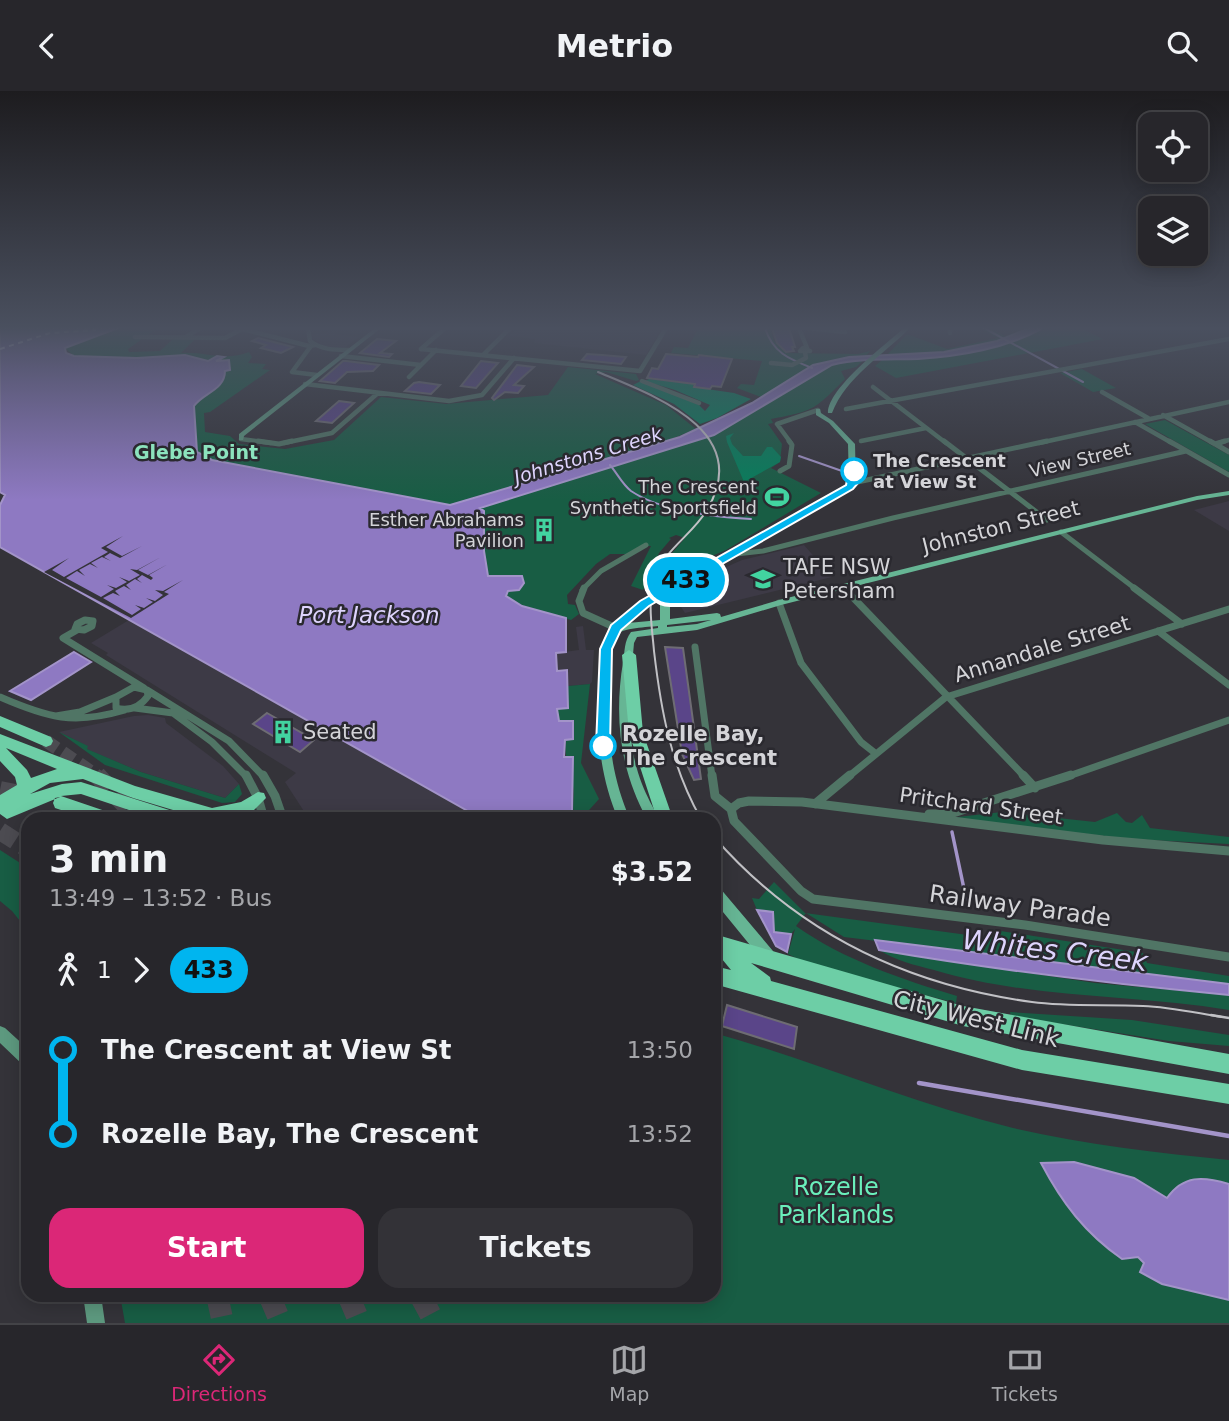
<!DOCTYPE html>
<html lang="en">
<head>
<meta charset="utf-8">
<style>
  :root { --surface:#27262b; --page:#333237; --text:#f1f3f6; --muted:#a4a5a9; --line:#434347; --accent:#db2777 }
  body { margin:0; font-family:"DejaVu Sans",sans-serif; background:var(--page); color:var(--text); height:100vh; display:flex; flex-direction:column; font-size:26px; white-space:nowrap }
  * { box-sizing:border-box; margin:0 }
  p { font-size:23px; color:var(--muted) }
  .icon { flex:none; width:38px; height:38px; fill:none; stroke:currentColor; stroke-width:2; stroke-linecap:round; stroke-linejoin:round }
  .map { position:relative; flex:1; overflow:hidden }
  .details { position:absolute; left:21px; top:721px; width:700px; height:490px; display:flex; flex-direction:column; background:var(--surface); border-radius:21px; box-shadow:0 4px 18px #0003,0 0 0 2px var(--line) }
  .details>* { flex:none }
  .badge { padding:0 14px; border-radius:23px; font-size:24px; line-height:46px }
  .controls { position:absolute; left:1138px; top:21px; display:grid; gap:14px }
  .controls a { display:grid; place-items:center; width:70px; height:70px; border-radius:14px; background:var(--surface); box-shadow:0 4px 18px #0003,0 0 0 2px var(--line); font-size:35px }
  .map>.badge { position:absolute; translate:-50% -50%; box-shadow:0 0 0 4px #fff }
  .legs { display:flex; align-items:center; gap:10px; height:77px; padding:0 28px; font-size:23px }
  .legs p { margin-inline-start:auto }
  .head { display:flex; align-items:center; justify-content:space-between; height:119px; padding:0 28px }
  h1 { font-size:38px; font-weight:700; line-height:52px }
  .cta { display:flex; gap:14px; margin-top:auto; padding:14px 28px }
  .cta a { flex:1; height:80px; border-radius:21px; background:var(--accent); color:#fff; font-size:28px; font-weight:700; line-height:80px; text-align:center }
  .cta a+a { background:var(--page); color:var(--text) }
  ul { padding:0 28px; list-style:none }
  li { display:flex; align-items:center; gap:24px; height:84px; font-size:26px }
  li i { display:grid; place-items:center; width:10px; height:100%; margin:0 9px; background:currentColor }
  li i::after { content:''; width:18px; height:18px; margin:-9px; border:5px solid; border-radius:50%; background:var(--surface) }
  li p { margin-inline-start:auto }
  li:first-child i { background:linear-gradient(#0000 50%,currentColor 0) }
  li:last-child i { background:linear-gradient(currentColor 50%,#0000 0) }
  header { display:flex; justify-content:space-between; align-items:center; height:91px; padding:0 28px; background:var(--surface); font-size:32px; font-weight:700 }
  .menu { display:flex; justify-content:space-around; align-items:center; height:98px; border-top:2px solid var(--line); background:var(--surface); font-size:19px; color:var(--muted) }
  .menu a { display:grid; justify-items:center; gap:4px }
  .menu .selected { color:var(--accent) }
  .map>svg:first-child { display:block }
</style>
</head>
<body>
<header><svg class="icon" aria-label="back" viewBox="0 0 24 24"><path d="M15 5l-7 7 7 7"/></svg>Metrio<svg class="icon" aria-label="search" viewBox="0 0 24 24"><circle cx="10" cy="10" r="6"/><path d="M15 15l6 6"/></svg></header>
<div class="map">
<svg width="1229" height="1232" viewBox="0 0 1229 1232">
  <rect width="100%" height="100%" fill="#343339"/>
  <!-- built -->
  <path fill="#3d3a46" d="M517,237H662L646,264L534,252L535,248L509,245Z
    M336,240L334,243L359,246L343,258L325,256L313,248L312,244Z
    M1229,410V440L1194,419Z
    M804,454L832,486L685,522L675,507L704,486L742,469Z
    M129,529L482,728H309L285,691L296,682L106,564L108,562L91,552Z
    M583,535L586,559H594L592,591L590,593L568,595L567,579L556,580V562L579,559L576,536Z
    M134,625L148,624L165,627L166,632L223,675L239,693L225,707L141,681L86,658L87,655L59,641Z"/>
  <!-- green -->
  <path fill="#185d44" d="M118,237H158L128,258L129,261L160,260L174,247L195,248L181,262C204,260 225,271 249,261L252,266L248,272L266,273L262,278L270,279L210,321L204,322L205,341L230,345L239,353L285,358L334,349L381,306L446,313L548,304L568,276L636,283L639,289L636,290L606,281L595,283L666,314L696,338L588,382L714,344L826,277L842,271L864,269L856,276L841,280L845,288C814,319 814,320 771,328L773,332L768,333L782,353L780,371L771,377L821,402L726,459L686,476L656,495L667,468L685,447L676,444L669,447L671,448L659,462L643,499L631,495L651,455H641L626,463H610L596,473L567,504L568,513L575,514L579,523L571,529L522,515L506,504L508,500L519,499L524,492L488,485L484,460V420L212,369L196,361L194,315L198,309L215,299L214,271L217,265L208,270L185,264L137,267L74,265L65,257Z
    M698,237H770L774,250L786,262L858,263L870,260L866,265C819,267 800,282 761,306L737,297L741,293L754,294L762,270L671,262L674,256L688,257Z
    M979,237H989L1005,245L1029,237C987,260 933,265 886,265L907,243L947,258L998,247Z
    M1043,237H1080L1103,248L896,287L875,275L882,269C937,267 995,264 1043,237Z
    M1082,278L1116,297L1093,301L1060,282Z
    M1165,329L1229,364V381L1145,333Z
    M590,593L581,672L599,708L581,728H575C571,717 575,706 573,695C569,663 558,664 573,630H559L557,618L568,617V595Z
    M59,641L88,655L87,658L141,681L225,707L239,693L242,703L235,711L222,712L105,674Z
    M1002,721L1095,731L1117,722L1126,731L1132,732L1142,724L1150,737L1229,746V753L1130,748L949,727Z
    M0,759L28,777V840L12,820L0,810Z
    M774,791L805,822L990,847L988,838L1143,862L1147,872L1229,885V893L844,846L806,822L796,835C844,869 901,888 957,905L956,912L810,874L788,863L795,838L791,843L774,841L773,821L757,819L752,807L759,808Z
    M879,859L1095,892L1229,904V919C1131,903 1030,908 934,879C915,874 896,870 879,859Z
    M1010,921L1132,929L1229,944V955L1169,950L1011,925Z
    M714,942C815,970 911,1012 1013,1037C1082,1053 1159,1062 1229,1069V1232H125L120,1204H714Z"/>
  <!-- forest -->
  <path fill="#057f5b" d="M649,288L694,293L693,296L734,302L751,308L717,327L700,333L674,313L633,294L641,290L699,314L705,320L710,314L675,299L645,290Z
    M734,342L730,347L732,353L743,365H761L767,356H772L781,366L780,371L744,391L727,351L726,345Z"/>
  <!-- water -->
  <path fill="#8e79c2" stroke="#a394c9" stroke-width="2" d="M0,237H118L65,257L66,262L74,265L137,267L185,264L208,270L217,265L224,266L216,270L229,269L230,279L225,280C225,299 203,302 194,315L197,361L212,369L450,414L680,346L752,312L813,274L849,266L944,261L997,250L1029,237H1043C1005,258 961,265 918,268C889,269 860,267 832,274L714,344L480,417L484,420V460L488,485H522L524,492L519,499L508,500L506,505L522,515L566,527V561L556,562L557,580L567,579L568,617L557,618L559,630H573V648L565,649L564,666H573L572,721L575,728H482L0,456V414L5,404L0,401Z
    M74,561L91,571L31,609L10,600Z
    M757,819L773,821L774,841L791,843L787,861L776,855Z
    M875,849L1229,893V904C1112,893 996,879 879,859Z
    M1074,1071L1134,1087L1167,1107C1183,1084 1203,1085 1229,1093V1209L1162,1193L1140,1181L1144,1172L1138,1166L1122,1168C1085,1142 1062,1112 1041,1072Z"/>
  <!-- pier -->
  <path fill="#343339" d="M123,445L106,456L122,465L142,455L120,467L110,462L104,466L111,470L102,466L91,472L98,477L90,473L79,479L85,485L77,480L66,487L101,506L114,498L107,494L116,497L127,491L119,486L129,490L140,484L130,478L137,479L161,466L138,479L148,484L168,473L149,484L153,487L151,489L142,484L137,488L142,492L135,488L126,494L131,499L124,495L115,500L120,505L113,502L103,507L132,524L141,518L135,514L144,517L153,511L146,507L155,510L163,504L155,499L163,500L183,489L164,501L169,503L131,527L44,481L69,467L52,479L64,486L108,461L101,457Z"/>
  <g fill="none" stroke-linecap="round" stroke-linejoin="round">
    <!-- stream-far2 -->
    <path stroke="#a394c9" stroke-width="2" d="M765,237C773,262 789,268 812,277
      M984,237L1083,291
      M799,365L842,380
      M610,374C617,382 622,393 631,400C660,420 717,426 751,428"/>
    <!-- stream-far1 -->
    <path stroke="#a394c9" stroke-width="3.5" d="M952,741L967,812"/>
    <!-- stream -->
    <path stroke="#a394c9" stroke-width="4.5" d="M919,992L1229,1045"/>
    <!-- ferry -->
    <path stroke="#ded4fd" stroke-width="2" stroke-dasharray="5 4.5" stroke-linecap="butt" d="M0,258L50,242L96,239"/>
  </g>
  <!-- building -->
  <path fill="#5a4589" stroke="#6e6c73" stroke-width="2" d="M772,237H789L795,256H792L794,260L786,261L777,252Z
    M258,247L293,256L281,262L261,257L266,254L252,250Z
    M377,248L396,250L380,262L392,263L389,266L360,262Z
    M587,263L602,264L626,266L621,273L582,269Z
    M666,263L698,266L699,264L732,268L721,296L712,295L710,298L694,296L695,293L647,287L652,277L658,278Z
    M343,270H346L379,274L373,280L347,281L335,292L320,290Z
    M481,270L498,272L476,297L461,295Z
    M517,274L534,276L514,294L524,295L518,302L505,301L494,309L492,307Z
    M419,291L440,294L431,303L405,300L414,292Z
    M339,310L354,312L332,332L316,330Z
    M665,556L683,557L701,688L694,689L682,663Z
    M267,622L314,649L300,661L253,633Z
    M727,914L797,936L794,958L722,935Z"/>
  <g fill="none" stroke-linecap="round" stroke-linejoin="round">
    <!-- highway-tunnel-far2 -->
    <path stroke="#4c4b51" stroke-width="13" stroke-dasharray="13 7" stroke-linecap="butt" d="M46,650L99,686"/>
    <!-- highway-tunnel-far1 -->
    <path stroke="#4c4b51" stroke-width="18" stroke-dasharray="18 9" stroke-linecap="butt" d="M97,684L138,728
      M0,699L25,704
      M0,740L28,758"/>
    <!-- highway-tunnel -->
    <path stroke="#4c4b51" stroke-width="22" stroke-dasharray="22 11" stroke-linecap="butt" d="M217,1204L223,1232
      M269,1204L281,1232
      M348,1204L360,1232
      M420,1204L435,1232"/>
    <!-- street-far3 -->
    <path stroke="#507565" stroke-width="4.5" d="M308,237L310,250C322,259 334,259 349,259
      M799,237L807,257
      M808,237L845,241
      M950,237V242
      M135,246L225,247L242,238L309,255L315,254
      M186,246L200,237
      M311,255L292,281L317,284
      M803,257L810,260H800Z
      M421,258L640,280L666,237
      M421,258L445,237
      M483,264L510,237
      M341,265L421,274
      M771,272L792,274L806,267L805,261
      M409,286L436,259
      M642,290L699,312
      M305,293L449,310L482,304L514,267
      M873,296L946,352
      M1102,301L1148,327
      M846,318L1229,248
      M1163,324L1213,352
      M1135,331L1172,352
      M241,348L271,352
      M861,350L926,337
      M284,352L332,342L378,302
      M791,352L777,333L818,319
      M1039,352L1229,311
      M1219,352L1229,349"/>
    <!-- street-far2 -->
    <path stroke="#507565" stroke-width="5" d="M258,350L279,353L292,350
      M944,350L1047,429
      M1169,350L1229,384
      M1210,350L1229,361
      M1215,353L1225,350
      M780,380L789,375L792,354L789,350
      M853,392L1047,350
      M1061,441L1137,499
      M736,463L763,460L893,427L1186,360
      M843,496L845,499
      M582,499L601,480L646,454"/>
    <!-- street-far1 -->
    <path stroke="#507565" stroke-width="7" d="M584,497L579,510L583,522L616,537
      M844,497L1025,686
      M1134,497L1182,533
      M779,512L801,572L861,651L875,662
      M85,529L93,530L92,535L84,539L75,538L77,533Z
      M77,539L63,547L144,597
      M1158,540L1229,594
      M695,556L712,686
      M134,596L147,599L148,605C140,616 130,621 116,617V606Z
      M147,599L229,650L264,686
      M0,606C48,627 74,634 125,619
      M135,617L173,622L212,651L247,686
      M56,625L80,621L116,606
      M848,686L946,606L1229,518
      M1066,686L1229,629"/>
    <!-- street -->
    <path stroke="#507565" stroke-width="9" d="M246,684L258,707L264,728
      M263,684L275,705L283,728
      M712,684L715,705L731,718L734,730L801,800L813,808L1025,834L1229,866
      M1023,684L1035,697
      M815,713L850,684
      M731,718L739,712L749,710L802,711L1103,749L1229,760
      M929,723H950L1071,684"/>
    <!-- secondary -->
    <path fill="#5d997f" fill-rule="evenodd" d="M375,237H381L244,345L243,349H239V343Z
      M0,935L5,937L28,958V977L23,974L0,952Z
      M83,1204H101L105,1232H87Z"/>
    <!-- primary -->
    <path fill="#66b594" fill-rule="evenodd" d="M904,237H910C883,264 846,286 832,322H828C828,297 885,254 904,237Z
      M816,318H820L821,322L833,330L855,353L856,395L676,499L670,509V528L717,522L720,523L721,526L779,509L1197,405L1229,400V404L1197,409L1093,435L781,514L697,539L637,546L634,552C630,600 624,647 642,693C647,706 653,716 659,728H647C620,679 614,627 623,571C625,560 624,550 631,541L658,537V535C649,536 621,537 616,544C608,554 610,573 609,586C607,637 609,680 630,728H618C598,680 596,636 599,585C600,571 599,554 607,542C613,531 628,522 638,513L849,392L848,353L829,332L816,324ZM660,508V529L628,532L644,517ZM711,529L697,533L667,536V534Z
      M714,794L719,796L773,860L775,865L773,870L768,872L763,870L714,810Z"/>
    <!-- highway -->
    <path fill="#6dcea6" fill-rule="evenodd" d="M629,559L636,564L643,642L673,728H657L629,642L622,564Z
      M0,625L51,646L53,650L51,654L46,656L0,636Z
      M0,643L135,695L212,717L241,711L258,701L264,702L266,707L251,722L233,726L234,728H203L133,707L83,688L50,692L30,703L62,693L81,691L182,723L184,728H156L81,703L61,705L114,723L116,728H88L55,717L53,712L55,707L60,706L7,728L0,723V704L17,694L15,686L0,670V655L2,656L0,655ZM6,657L57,678L31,687L27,679Z
      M714,843L963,915L1229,963V983L963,935L751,872L770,886L771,890L1022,959L1229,993V1013L1022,979L714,893V875L731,879L717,862L714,861Z"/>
    <!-- tram-far1 -->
    <path stroke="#c1c1c5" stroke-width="2" d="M598,281C655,305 754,340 707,419C692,444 665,458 655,486C647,510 652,536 654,560C661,620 671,675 701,728
      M714,746C798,842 906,894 1032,911C1069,916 1106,913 1143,915C1170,916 1196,922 1222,926"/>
    <!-- tram -->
    <path stroke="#c1c1c5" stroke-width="2.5" d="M1211,924L1229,927"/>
  </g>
  <!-- sky -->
  <linearGradient id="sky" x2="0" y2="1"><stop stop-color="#1d1c1f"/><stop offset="0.58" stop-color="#4a505f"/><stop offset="1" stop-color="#4a505f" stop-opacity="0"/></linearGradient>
  <rect width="1229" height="409" fill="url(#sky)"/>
  <!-- line-1 -->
  <path fill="#00b5ef" stroke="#fff" stroke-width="2" d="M854,377L859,380V391L853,398L649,515L621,539L612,558L610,655L608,659H598L596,655L600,558L611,534L640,510L846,394L849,380Z"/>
  <!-- icons -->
  <defs>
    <g id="stadium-bare" transform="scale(1.89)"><path d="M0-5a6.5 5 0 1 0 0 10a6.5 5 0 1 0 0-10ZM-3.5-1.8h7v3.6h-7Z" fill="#42d4a0" stroke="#2a292f" stroke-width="2.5" paint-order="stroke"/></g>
    <g id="building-bare" transform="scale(1.89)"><path d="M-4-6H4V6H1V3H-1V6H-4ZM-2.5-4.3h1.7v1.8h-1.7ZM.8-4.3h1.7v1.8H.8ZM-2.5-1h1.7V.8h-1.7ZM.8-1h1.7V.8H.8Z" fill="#42d4a0" stroke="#2a292f" stroke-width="2.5" paint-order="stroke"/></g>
    <g id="university-bare" transform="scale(1.89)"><path d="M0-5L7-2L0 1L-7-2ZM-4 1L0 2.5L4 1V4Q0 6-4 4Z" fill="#42d4a0" stroke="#2a292f" stroke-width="2.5" paint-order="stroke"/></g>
  </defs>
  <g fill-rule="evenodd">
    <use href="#stadium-bare" x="777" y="406"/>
    <use href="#building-bare" x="544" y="439"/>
    <use href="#university-bare" x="763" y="488"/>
    <use href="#building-bare" x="283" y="641"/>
  </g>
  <!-- markers -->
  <g fill="#fff" stroke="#00b5ef" stroke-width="3.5">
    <circle cx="854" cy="380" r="12"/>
    <circle cx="603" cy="655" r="12"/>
  </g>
  <g text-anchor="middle" stroke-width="5" stroke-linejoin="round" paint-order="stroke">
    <!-- far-street labels -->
    <g font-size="18" fill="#d4d4d8" stroke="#2a292f">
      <text transform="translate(1080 369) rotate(-13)" y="6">View Street</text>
    </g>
    <!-- far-stop labels -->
    <g font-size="18" font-weight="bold" fill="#d4d4d8" stroke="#2a292f" text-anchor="start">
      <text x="873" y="376">The Crescent<tspan x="873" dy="21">at View St</tspan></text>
    </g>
    <!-- far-poi labels -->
    <g font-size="18" fill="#d4d4d8" stroke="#2a292f" text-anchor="end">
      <text x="757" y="402">The Crescent<tspan x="757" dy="21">Synthetic Sportsfield</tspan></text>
      <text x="524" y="435">Esther Abrahams<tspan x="524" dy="21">Pavilion</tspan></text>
    </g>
    <!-- far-neighbourhood labels -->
    <g font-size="19" font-weight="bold" fill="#8ce3be" stroke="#2a292f">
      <text x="196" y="368">Glebe Point</text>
    </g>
    <!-- far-water labels -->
    <g font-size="19" font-style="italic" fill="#ded4fd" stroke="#2a292f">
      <text transform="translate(588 364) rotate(-17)" y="7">Johnstons Creek</text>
    </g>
    <!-- street labels -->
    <g font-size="21" fill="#d4d4d8" stroke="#2a292f">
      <text transform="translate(1001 436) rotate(-14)" y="7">Johnston Street</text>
      <text transform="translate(1042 558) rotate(-17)" y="7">Annandale Street</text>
      <text transform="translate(981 715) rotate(8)" y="7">Pritchard Street</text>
    </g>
    <!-- poi labels -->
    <g font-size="21" fill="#d4d4d8" stroke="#2a292f" text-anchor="start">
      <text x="783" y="483">TAFE NSW<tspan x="783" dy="24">Petersham</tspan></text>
      <text x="303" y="648">Seated</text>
    </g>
    <!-- stop labels -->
    <g font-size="21" font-weight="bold" fill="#d4d4d8" stroke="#2a292f" text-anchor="start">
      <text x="622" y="650">Rozelle Bay,<tspan x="622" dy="24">The Crescent</tspan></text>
    </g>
    <!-- water labels -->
    <g font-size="23" font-style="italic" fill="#ded4fd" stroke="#2a292f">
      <text x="369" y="532">Port Jackson</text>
    </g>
    <!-- near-street labels -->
    <g font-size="24" fill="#d4d4d8" stroke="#2a292f">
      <text transform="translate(1020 815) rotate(8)" y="8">Railway Parade</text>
      <text transform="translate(976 928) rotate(14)" y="8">City West Link</text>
    </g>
    <!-- near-park labels -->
    <g font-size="24" fill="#6aefbb" stroke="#2a292f">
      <text x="836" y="1104">Rozelle<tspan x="836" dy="28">Parklands</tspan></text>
    </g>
    <!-- near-water labels -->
    <g font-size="28" font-style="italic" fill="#ded4fd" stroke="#2a292f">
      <text transform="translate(1055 859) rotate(7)" y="10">Whites Creek</text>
    </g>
  </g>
</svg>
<div class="controls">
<a><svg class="icon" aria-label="locate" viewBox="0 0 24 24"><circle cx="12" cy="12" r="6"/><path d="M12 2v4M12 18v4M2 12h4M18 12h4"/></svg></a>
<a><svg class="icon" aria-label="layers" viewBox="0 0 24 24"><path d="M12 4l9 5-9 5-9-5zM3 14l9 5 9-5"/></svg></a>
</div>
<b class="badge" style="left:686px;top:489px;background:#00b5ef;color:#111">433</b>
<section class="details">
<div class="head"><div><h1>3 min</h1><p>13:49 – 13:52 · Bus</p></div><b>$3.52</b></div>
<div class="legs"><svg class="icon" aria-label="walk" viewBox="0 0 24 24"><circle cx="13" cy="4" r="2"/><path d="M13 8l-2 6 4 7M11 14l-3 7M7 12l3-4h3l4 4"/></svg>1<svg class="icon" aria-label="forward" viewBox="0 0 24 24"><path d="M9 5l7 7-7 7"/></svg><b class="badge" style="background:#00b5ef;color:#111">433</b></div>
<ul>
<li><i style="color:#00b5ef"></i><b>The Crescent at View St</b><p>13:50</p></li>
<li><i style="color:#00b5ef"></i><b>Rozelle Bay, The Crescent</b><p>13:52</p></li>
</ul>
<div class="cta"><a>Start</a><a>Tickets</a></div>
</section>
</div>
<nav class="menu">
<a class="selected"><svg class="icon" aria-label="directions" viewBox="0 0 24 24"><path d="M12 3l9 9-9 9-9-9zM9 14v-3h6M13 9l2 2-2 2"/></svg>Directions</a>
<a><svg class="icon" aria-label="map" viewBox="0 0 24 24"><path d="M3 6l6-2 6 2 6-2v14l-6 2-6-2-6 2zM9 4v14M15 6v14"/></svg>Map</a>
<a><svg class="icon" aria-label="tickets" viewBox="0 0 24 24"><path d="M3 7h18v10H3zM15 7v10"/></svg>Tickets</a>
</nav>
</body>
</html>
